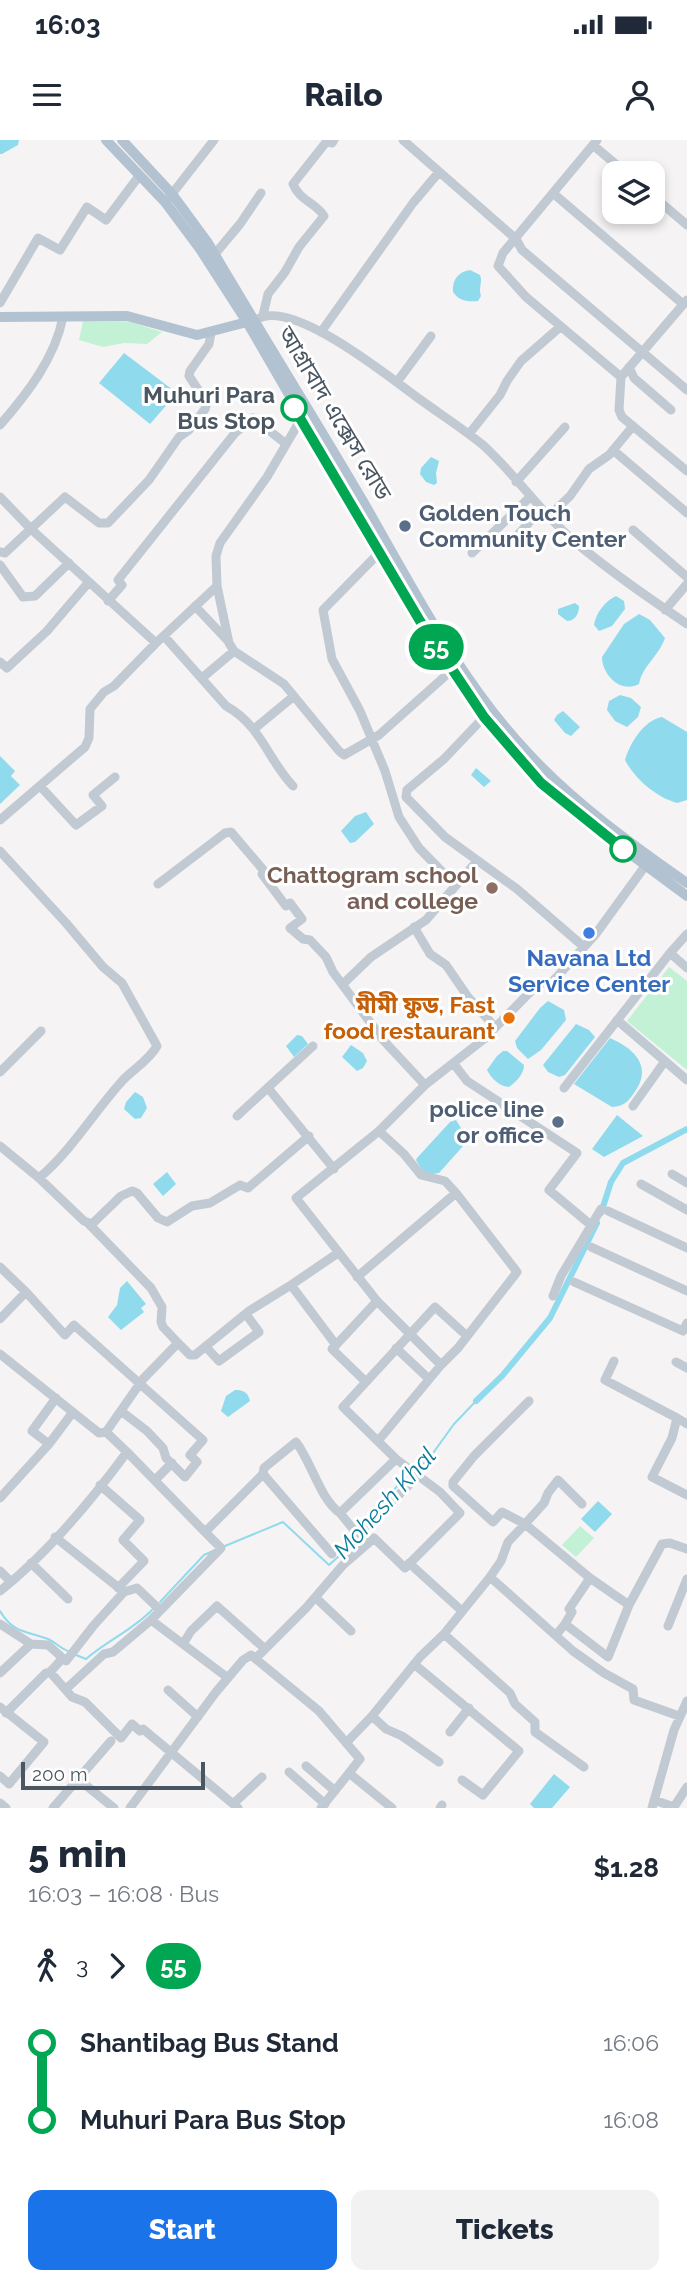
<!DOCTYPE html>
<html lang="en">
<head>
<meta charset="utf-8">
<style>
  :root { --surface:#fff; --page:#f2f2f3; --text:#1f2937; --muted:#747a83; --accent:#1a73e8 }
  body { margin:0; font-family:Raleway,"Noto Sans Bengali",sans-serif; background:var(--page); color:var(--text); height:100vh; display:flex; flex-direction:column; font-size:26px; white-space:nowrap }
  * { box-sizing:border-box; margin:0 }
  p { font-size:23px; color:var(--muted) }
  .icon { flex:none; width:38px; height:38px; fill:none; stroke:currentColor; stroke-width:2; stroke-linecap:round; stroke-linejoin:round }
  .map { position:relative; height:1668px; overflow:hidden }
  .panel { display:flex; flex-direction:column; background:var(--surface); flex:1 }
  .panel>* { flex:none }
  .badge { padding:0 14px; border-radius:23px; font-size:24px; line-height:46px }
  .tools { position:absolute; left:602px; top:21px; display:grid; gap:14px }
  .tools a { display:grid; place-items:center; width:63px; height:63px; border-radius:14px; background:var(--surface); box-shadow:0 4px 10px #0003; font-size:35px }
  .scale { position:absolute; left:21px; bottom:18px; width:184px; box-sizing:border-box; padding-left:7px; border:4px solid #4a5661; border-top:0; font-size:19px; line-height:24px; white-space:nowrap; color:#4a5661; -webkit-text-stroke:5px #fff; paint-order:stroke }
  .map>.badge { position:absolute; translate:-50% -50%; box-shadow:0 0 0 4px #fff }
  .legs { display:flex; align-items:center; gap:10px; height:77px; padding:0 28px; font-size:23px }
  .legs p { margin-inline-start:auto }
  .overview { display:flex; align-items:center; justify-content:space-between; height:119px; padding:0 28px }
  h1 { font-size:38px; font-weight:800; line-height:52px }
  .action { display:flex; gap:14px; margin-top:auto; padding:14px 28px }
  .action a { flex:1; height:80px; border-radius:14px; background:var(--accent); color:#fff; font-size:28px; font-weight:800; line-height:80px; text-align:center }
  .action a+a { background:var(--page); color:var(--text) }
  ul { padding:0 28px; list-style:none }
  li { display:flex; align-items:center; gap:24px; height:77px; font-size:26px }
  li i { display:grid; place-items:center; width:10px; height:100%; margin:0 9px; background:currentColor }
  li i::after { content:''; width:18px; height:18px; margin:-9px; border:5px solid; border-radius:50%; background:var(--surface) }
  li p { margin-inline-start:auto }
  li:first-child i { background:linear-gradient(#0000 50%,currentColor 0) }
  li:last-child i { background:linear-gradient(currentColor 50%,#0000 0) }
  .status { display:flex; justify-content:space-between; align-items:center; height:49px; padding:0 35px; background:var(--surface); direction:ltr }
  .status svg { height:19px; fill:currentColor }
  header { display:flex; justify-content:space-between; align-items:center; height:91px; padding:0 28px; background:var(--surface); font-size:32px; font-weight:800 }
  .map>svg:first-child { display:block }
</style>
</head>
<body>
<div class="status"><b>16:03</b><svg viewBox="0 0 49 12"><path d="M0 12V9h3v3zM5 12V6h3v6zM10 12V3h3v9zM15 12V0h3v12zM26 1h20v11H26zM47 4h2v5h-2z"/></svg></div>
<header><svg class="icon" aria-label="menu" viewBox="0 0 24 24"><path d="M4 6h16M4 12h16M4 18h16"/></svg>Railo<svg class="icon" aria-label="person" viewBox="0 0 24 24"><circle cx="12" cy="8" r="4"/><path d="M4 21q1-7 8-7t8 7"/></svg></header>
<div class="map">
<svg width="687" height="1668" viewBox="0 0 687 1668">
  <rect width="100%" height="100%" fill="#f5f3f3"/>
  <!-- green -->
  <path fill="#c3f1d5" d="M83,181L130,182L162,192L147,204L124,203L103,207L79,200Z
    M669,827L687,841V930L627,881Z
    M580,1386L594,1398L576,1417L562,1405Z"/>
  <!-- water -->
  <path fill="#90daee" d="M0,0H19L18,5L2,14H0Z
    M470,130L480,135C483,142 478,148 481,156L478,161C467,162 459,161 453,152C452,140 458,132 470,130Z
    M124,213L177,253L150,284L99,243Z
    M431,317L439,321L436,333L437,343L434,345L426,342L420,334L421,328Z
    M616,456L624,461L625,469L612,486L599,491L594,485C596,473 605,461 616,456Z
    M575,463L579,466C579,474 575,481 567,481L558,474V469Z
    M639,474L650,480L665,498C659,516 643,525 639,544C621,554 602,535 602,517L624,484Z
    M620,555L631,558L641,567L638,577L627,587L615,581L607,570L609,561Z
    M563,571L580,587L571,596L565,593L554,580L557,575Z
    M662,577L687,592V660L677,663C656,657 635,639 625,620C630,603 644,580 662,577Z
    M0,616L15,631L11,636L20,645L0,664Z
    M476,628L491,641L484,647L471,635Z
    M366,672L374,684L355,702L350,703L341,691L355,676Z
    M548,861L564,870L566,880L541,910L528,919L517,908L515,901L540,868Z
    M576,884L589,890L595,897L565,935L559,937L548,932L543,925Z
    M297,895L302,896L308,904L294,917L286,906Z
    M610,898C633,908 654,926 634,953C628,962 624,966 612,967L574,944Z
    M351,905L363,913L367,921L363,928L357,931L342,917Z
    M503,911H507L524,925C524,934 516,942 509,947C500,947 491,938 487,930L497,916Z
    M135,952L143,957L147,968L141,978L135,979L124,969L126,962Z
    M617,975L643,996L604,1017L592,1009Z
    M456,980L466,996L464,1005L439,1033L425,1035L416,1020L417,1018L450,982Z
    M167,1032L176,1044L163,1056L153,1044Z
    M127,1141L146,1164L141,1168L144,1172L121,1190L108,1177L117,1165L120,1148Z
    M235,1250C243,1250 248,1252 250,1261L228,1277L221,1271L226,1256Z
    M598,1361L612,1374L595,1392L581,1379Z
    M554,1634L570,1647L552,1668H534L530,1664Z"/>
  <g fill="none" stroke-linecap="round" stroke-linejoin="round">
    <!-- stream -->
    <path stroke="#90daee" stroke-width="2" d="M414,1330L428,1320L454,1284L476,1261
      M366,1381L409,1333
      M225,1406L283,1382L329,1425L349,1407L355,1397
      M160,1462L204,1415L213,1411
      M0,1471C13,1493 26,1491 48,1499C55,1502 60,1508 68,1511
      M76,1515L86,1519C108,1500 133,1490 153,1469"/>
    <!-- canal -->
    <path stroke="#90daee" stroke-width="6" d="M601,1073L611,1042L623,1023L687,989
      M476,1261L502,1236L550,1178L597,1083"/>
    <!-- minor -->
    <path stroke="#c1cad2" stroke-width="9" d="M403,0L516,99L522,110L687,250
      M597,0L503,113L498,126L526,157L621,237
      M593,5L626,33
      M554,54L683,164
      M653,56L687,85
      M168,59L214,0
      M215,114L240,84L261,53
      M687,160L621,237L619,270L622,277L687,331
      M0,163L38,98L60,110L87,67L106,80L139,36
      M263,175L268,154L285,132L299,107L324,76C316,63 299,60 293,44L327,1L332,3L334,0
      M256,180C290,156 389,237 418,258C440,274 462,288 483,305C516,335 541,373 575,402C611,432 649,458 687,484
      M321,192L413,63L439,32
      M629,227L634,238L671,270
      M397,242L431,196
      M301,279L267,337L220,403L216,416L217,446L229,503L234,511L284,544L339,611L344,615L379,595L452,530
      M0,285C27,254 55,218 63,177
      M469,294L500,255L507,241L521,221L560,187
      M613,310L687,373
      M516,342L565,287
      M0,357L31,389L156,503L217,446
      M549,376L570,356L589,329L609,315L633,286
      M633,390L687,437
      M509,405L541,369
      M0,412L5,413L65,357L99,383H108L149,340L179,297L189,290L205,269L207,263L189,236L190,231L209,204L211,193
      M380,412L323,470L332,519L360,571L385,631L399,677L419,708L455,745
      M472,413L530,357
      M0,425L23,457L35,456L69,423
      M108,461L122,445L118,440L235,293L253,278L285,303
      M195,466L228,501
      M665,470L687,444
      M164,496L226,566C261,585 268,620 293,646
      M0,522L7,528L47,491L88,443
      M202,538L234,511
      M484,577L444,619L407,650L406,657L445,697L517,749L584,807
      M254,589L294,556
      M40,646L76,685L102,666L93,655L115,637
      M0,680L85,607L89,598L90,569L104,552L114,546L156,503
      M0,711L66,783L103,827L122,843L157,906C150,919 134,929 123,940C94,972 72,1010 39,1038
      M158,744L225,693L231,692L265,732L262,734L286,766L290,763L302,779L290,788L303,799L310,800L326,817L333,832L384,901L425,945
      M414,787L430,814L446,825L468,857L495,887
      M687,794L670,813L687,828
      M343,844L371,817L426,780L477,721
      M617,880L687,940
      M454,924L467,941L577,1013L549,1050L592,1086
      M0,932L41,891
      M268,948L334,1029
      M564,948L670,813
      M633,966L665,921
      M237,976L313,906
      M379,991L404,1014L421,1035L445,1041L456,1053
      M0,1006L39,1038L84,1081L92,1084L121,1056L132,1051L137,1053L158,1078L167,1082L192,1066L210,1063L240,1045L248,1048L309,996
      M672,1034L687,1043
      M641,1044L687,1070
      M608,1071L687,1108
      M591,1107L687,1151
      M0,1127L26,1152
      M357,1137L456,1053L517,1132L458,1208L441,1225L377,1161L296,1058L379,991L425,945L484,899L537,845L554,840L595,795L648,722
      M574,1142L683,1191L687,1183
      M291,1145L338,1113
      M553,1156L561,1136L601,1069
      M0,1179L26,1152L65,1195L74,1185L203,1300L190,1315L197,1322L185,1337L166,1318L163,1308L147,1291L121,1271
      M178,1203L190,1215H195L249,1171L291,1145L336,1205L332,1209L366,1242
      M336,1205L377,1161
      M206,1207L219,1221L259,1192L246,1174
      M396,1208L429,1239
      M0,1214L99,1293L106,1292
      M614,1221L605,1240L677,1278
      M676,1222L687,1228
      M529,1261L474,1316L453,1342V1346L493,1382L502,1372L525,1384L544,1363L548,1353L558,1340L582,1364
      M687,1284L677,1278L672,1298L652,1337L687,1355
      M378,1301L441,1225
      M49,1304L73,1272
      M127,1312L205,1392
      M396,1319L340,1373L358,1395L418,1336
      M263,1334L332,1414
      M155,1340L172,1323
      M100,1345L140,1380L123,1400L144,1421L118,1448
      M0,1358L49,1304L32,1291L56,1258
      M31,1423L68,1459
      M409,1423L462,1471
      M0,1431L11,1442
      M490,1437L573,1511L604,1533L633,1549L634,1560L679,1576
      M0,1451C48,1413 91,1361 127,1312L106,1292L143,1239L178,1203L163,1187L161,1182L162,1167L151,1148L88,1083
      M124,1452L137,1448L160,1470
      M316,1458L351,1491
      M151,1480L221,1408L205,1392L263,1334L264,1328L296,1302C312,1323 320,1359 340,1373
      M0,1484L31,1504L48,1505L66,1521L94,1485L124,1452L55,1397
      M565,1484L572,1472L569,1469L590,1438
      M668,1486L687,1439
      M444,1494L510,1553L515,1564L535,1582V1592L584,1627
      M556,1495L565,1484L608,1517L629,1465
      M183,1504L191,1491L217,1466L264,1508
      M256,1518L306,1468L343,1425L374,1398L405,1428L460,1373L440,1352L396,1319L343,1267L435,1167L467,1196
      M62,1519L50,1532L72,1557L85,1562L121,1598L132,1584L140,1591L143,1589L238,1668
      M414,1524L519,1611L483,1655L462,1640
      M0,1533L31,1504
      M66,1549L104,1514L113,1512L151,1480L228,1538
      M168,1550L198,1577
      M0,1567L44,1602L9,1644L0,1636
      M6,1573L46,1533L50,1532
      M372,1576L386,1589L402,1596L439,1622
      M450,1592L469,1568
      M346,1603L372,1576L420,1517L444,1494L490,1437L501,1421L508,1402L525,1384L590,1438L629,1465L662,1404L670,1403L687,1409
      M306,1626L335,1651
      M289,1632L325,1664
      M78,1639L111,1601
      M654,1660L674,1667L687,1647
      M0,1663L6,1668
      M233,1664L262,1637
      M53,1668L78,1639L114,1668
      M130,1668L216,1552L243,1520L251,1515L319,1571L360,1619L349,1633
      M321,1668L349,1633L392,1668
      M440,1668L442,1665
      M652,1668L674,1590L687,1561"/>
    <!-- major -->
    <path stroke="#b3c2d1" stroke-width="10" d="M106,0L165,62L200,109L247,182L420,481L484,577L541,643L583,679L687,756
      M122,0L172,54L208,103C259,190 313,276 364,363C412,447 460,541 527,612C573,662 631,704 687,743
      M0,177L127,176L197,195L247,182"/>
  </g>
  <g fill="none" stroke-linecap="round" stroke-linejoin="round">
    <!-- line-1 casing -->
    <g stroke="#fff" stroke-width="16">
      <path id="line-1" d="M294,268L420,481L484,577L541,643L623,709"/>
    </g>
    <!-- line-1 -->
    <use href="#line-1" stroke="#00a651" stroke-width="10"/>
  </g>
  <!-- markers -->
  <g fill="#fff" stroke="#00a651" stroke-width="3.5">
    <circle cx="294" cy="268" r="12"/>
    <circle cx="623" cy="709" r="12"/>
  </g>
  <g fill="#5c6f8a" stroke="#fff" stroke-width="2.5">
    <circle cx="405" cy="386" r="7"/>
    <circle cx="558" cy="982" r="7"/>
  </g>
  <circle fill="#8d6e63" stroke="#fff" stroke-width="2.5" cx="492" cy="748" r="7"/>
  <circle fill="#3f7fe0" stroke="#fff" stroke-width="2.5" cx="589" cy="793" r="7"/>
  <circle fill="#e8710a" stroke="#fff" stroke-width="2.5" cx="509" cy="878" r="7"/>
  <g text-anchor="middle" stroke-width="6" stroke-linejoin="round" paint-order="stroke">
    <!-- stop labels -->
    <g font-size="23" font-weight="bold" fill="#4a5661" stroke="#fff" text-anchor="end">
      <text x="275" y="263">Muhuri Para<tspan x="275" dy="26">Bus Stop</tspan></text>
    </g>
    <!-- street labels -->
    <g font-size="23" fill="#4a5661" stroke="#fff">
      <text transform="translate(335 273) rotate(59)" y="8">আগ্রাবাদ এক্সেস রোড</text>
    </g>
    <!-- service labels -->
    <g font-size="23" font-weight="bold" fill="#4e5e75" stroke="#fff" text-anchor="start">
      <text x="419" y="381">Golden Touch<tspan x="419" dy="26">Community Center</tspan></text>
      <text x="544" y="977" text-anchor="end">police line<tspan x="544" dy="26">or office</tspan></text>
    </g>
    <!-- education labels -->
    <g font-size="23" font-weight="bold" fill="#785e54" stroke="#fff" text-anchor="end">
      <text x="478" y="743">Chattogram school<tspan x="478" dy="26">and college</tspan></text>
    </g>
    <!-- shop labels -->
    <g font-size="23" font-weight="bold" fill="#366cbe" stroke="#fff">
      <text x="589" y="826">Navana Ltd<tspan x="589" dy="26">Service Center</tspan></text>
    </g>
    <!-- food labels -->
    <g font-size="23" font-weight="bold" fill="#c56008" stroke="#fff" text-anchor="end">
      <text x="495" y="873">মীমী ফুড, Fast<tspan x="495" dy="26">food restaurant</tspan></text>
    </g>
    <!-- water labels -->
    <g font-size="24" font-style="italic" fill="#0c7c9b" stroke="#fff">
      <text transform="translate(385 1363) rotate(-48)" y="8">Mohesh Khal</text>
    </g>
  </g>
</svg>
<div class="tools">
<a><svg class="icon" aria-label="layers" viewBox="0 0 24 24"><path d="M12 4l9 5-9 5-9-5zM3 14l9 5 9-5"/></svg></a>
</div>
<div class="scale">200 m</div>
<b class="badge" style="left:436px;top:507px;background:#00a651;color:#fff">55</b>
</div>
<section class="panel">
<div class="overview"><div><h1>5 min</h1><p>16:03 – 16:08 · Bus</p></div><b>$1.28</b></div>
<div class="legs"><svg class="icon" aria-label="walk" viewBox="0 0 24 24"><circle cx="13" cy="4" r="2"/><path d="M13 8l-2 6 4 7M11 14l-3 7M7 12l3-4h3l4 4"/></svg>3<svg class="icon" aria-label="forward" viewBox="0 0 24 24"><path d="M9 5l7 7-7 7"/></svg><b class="badge" style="background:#00a651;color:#fff">55</b></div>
<ul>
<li><i style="color:#00a651"></i><b>Shantibag Bus Stand</b><p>16:06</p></li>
<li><i style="color:#00a651"></i><b>Muhuri Para Bus Stop</b><p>16:08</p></li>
</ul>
<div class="action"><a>Start</a><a>Tickets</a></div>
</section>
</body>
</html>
